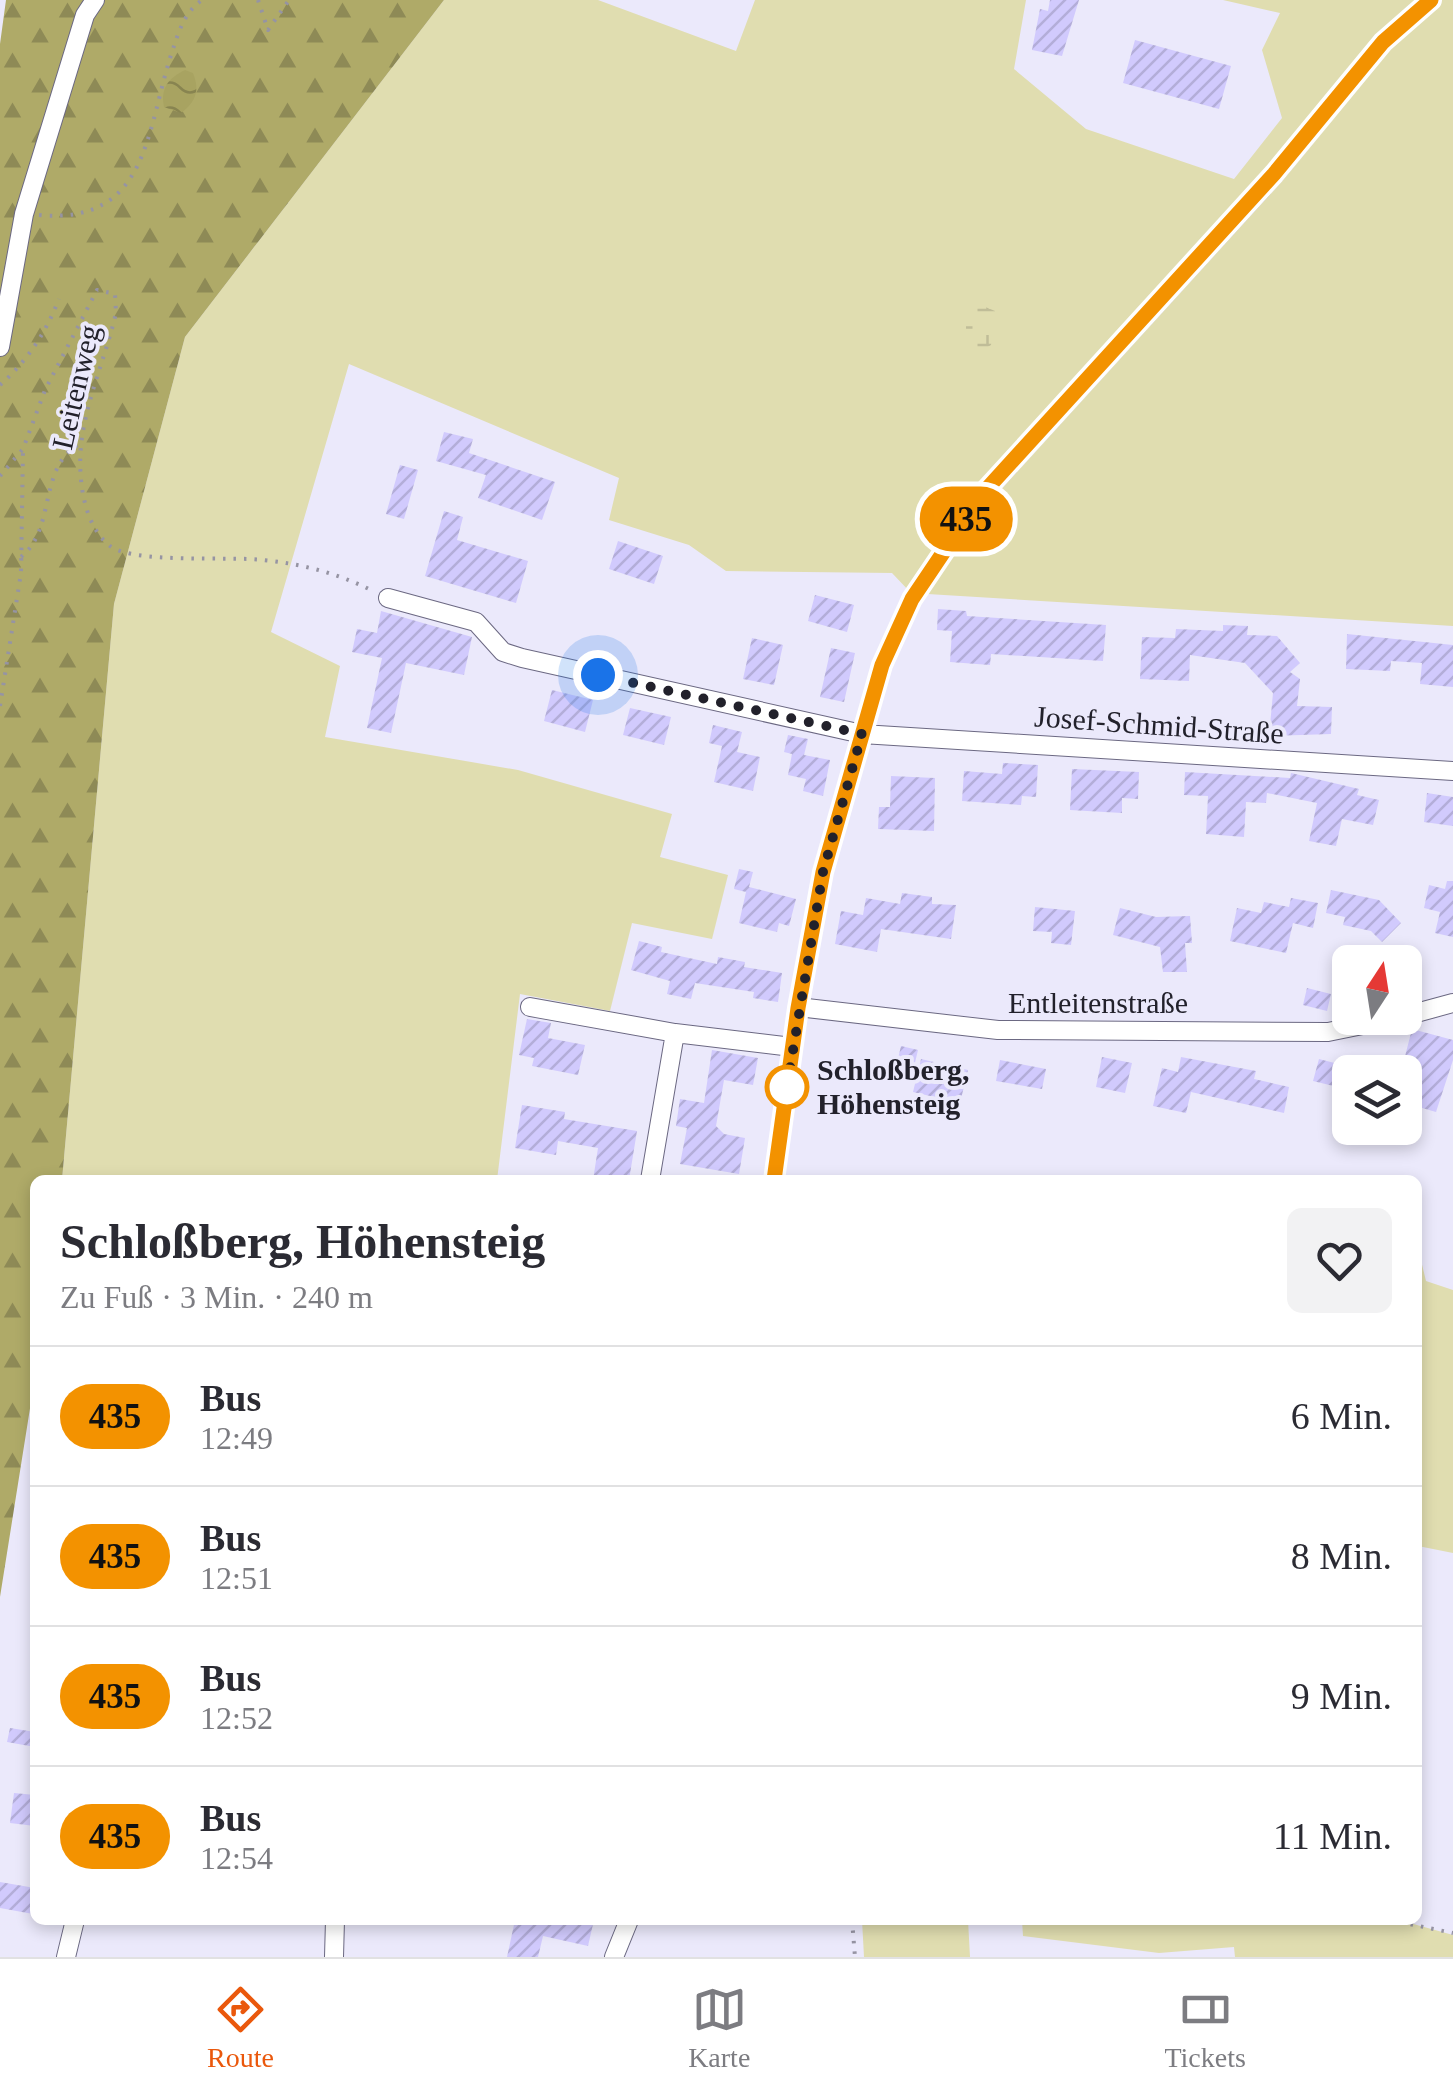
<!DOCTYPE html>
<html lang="de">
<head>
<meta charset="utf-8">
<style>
  :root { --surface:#fff; --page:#f2f2f3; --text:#2b2b33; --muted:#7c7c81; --line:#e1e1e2; --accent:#ea580c }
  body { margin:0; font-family:Georgia,serif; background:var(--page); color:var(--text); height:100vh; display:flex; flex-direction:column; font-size:38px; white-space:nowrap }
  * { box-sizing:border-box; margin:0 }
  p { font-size:32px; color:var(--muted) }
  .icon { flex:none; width:55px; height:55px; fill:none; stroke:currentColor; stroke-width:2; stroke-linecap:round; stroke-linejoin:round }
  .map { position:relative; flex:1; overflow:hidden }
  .panel { position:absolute; left:30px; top:1175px; width:1392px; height:750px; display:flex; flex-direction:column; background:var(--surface); border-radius:15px; box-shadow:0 5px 15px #0003 }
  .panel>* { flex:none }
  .badge { padding:0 20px; border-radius:32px; font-size:35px; line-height:65px }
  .needle { width:65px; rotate:12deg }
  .tools { position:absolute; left:1332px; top:945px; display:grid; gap:20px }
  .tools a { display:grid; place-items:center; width:90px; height:90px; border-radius:15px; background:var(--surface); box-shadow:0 5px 15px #0003; font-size:50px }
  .you { position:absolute; width:50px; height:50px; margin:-25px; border:8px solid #fff; border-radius:50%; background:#1a73e8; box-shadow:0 0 0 15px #1a73e833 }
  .map>.badge { position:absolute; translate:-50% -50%; box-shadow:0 0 0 5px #fff }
  .round { display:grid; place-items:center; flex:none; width:105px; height:105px; border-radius:15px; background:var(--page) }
  .summary { display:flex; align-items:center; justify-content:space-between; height:170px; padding:0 30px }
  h1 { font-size:48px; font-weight:700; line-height:75px }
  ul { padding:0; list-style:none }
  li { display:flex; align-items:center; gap:30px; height:140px; padding:0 30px; border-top:2px solid var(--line) }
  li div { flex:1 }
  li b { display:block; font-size:38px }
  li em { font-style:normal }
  li .badge { min-width:110px; font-weight:700; text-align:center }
  .menu { display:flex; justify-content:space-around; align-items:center; height:140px; border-top:2px solid var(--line); background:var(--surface); font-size:28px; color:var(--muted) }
  .menu a { display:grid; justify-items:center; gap:5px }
  .menu .selected { color:var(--accent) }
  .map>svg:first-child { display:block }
</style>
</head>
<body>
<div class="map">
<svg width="1453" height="1957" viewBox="0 0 1453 1957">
  <defs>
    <pattern id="forest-firs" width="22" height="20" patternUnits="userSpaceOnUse" patternTransform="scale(2.5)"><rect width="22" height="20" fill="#afaa68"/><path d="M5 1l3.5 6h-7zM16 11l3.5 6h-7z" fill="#8e8a56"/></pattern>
    <pattern id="wetland-marsh" width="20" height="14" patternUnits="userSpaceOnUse" patternTransform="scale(2.5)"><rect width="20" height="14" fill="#e0ddb0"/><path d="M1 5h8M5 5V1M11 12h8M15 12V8" fill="none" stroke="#c0bd98"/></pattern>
    <pattern id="water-waves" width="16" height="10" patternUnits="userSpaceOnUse" patternTransform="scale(2.5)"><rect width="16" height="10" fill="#a8a361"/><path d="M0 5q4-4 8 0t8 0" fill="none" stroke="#888450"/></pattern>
    <pattern id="building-hatch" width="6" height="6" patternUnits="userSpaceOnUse" patternTransform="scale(2.5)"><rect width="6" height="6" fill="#d1cafd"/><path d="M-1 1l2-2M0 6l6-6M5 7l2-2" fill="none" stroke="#b3add9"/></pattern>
  </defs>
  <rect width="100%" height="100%" fill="#ebe9fb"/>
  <!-- green -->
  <path fill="#e0ddb0" d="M444,0H598L736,51L755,0H1026L1014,69L1086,129L1234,179L1282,118L1262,50L1280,13L1223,0H1453V626L911,593L892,573L726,571L689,545L609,520L619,478L349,364L271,632L340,666L325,737L518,770L672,814L660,857L728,875L712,939L632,923L610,1011L520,994L497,1180H62L114,604L185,337Z
    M1418,1248L1426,1281L1453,1290V1553L1418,1546Z
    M862,1920H968L970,1957H864Z
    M1022,1920H1399L1453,1935V1957H1235L1234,1947L1159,1953L1023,1936Z"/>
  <!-- forest -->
  <path fill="url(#forest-firs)" d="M6,0H444L185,337L114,604L62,1180H35V1377L0,1597V44Z"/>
  <!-- wetland -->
  <path fill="url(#wetland-marsh)" d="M983,306L995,311L991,345L979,352L966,340V309Z"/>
  <!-- water -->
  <path fill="url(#water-waves)" d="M185,70L193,73C200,90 196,102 181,113L164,107C160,89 168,78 185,70Z"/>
  <!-- building -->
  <path fill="url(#building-hatch)" d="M1050,0H1079L1062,56L1032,50L1040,9L1048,11Z
    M1135,40L1231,66L1219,109L1123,83Z
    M444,432L473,439L469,453L555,482L542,520L478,498L486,475L436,461Z
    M400,465L418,470L404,519L386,514Z
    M444,511L463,517L457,540L528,561L516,603L425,576Z
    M618,541L663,556L654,584L609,569Z
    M815,595L854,605L847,632L808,621Z
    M938,609L966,611L967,616L1106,625L1103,661L991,654L990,665L950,662L952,631L937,630Z
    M381,611L472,637L464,675L406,663L391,733L367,728L382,658L352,652L357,629L377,633Z
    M1223,625L1248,626L1247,635L1277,636L1300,663L1290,672L1300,679L1297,706L1332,707L1331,734L1269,736L1273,693L1245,663L1190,655L1189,681L1140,679L1142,637L1175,638L1176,629L1223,631Z
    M1347,634L1453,645V687L1420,684L1422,663L1391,661L1390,671L1346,669Z
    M752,638L783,645L774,685L743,679Z
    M831,648L855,653L844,702L820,697Z
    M552,690L593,700L585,732L544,721Z
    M630,708L671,717L664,745L623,735Z
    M713,725L742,732L737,752L760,757L753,791L714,782L722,746L709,743Z
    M788,735L808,739L804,755L830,760L823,796L803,791L806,779L788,775L792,754L784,752Z
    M1003,763L1038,765L1036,797L1022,796L1021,805L962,801L964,771L1002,774Z
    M1072,769L1139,772L1138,799L1122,798V813L1070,810Z
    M1185,772L1290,778L1291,773L1359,789L1357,795L1379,800L1373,825L1342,819L1336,846L1309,841L1317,803L1267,793L1266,803L1246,802L1244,837L1206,834L1208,796L1184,795Z
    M891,776L935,778L934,831L878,829L879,807H890Z
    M1427,793L1453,797V826L1424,822Z
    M739,869L753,872L749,887L796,899L789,926L779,923L777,932L739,923L746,892L734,889Z
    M1447,881H1453V937L1435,933L1440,912L1424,908L1429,885L1445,889Z
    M1331,890L1379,900L1401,923L1382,942L1371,931L1343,925L1345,917L1326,913Z
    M902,893L932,897V904L956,905L951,939L881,929L877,952L835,944L841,911L863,915L866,898L900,904Z
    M1291,898L1318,903L1313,928L1293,923L1286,953L1230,941L1237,908L1261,913L1264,902L1289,907Z
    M1035,907L1075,911L1071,945L1051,943L1052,932L1033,931Z
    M1120,908L1156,917L1190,916L1192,943H1185L1187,972H1163L1160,947L1113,935Z
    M639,941L662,947L661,952L717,964L718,957L745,962L744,967L782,973L778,1002L753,998L754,992L695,983L691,999L667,994L670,981L631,970Z
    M1307,988L1331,994L1327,1011L1303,1005Z
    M527,1019L551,1023L548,1038L585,1045L578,1075L532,1066L534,1058L519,1055Z
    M1412,1029L1453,1040V1060L1436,1112L1405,1103V1072H1401Z
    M901,1046L918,1050L913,1071L896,1067Z
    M712,1050L758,1058L753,1085L724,1080L716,1126L724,1134L745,1138L739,1174L680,1164L687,1128L676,1126L680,1099L704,1103Z
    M1102,1057L1132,1063L1125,1093L1096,1087Z
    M1181,1057L1256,1071L1254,1079L1289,1087L1284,1113L1191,1092L1186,1113L1153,1106L1162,1068L1178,1072Z
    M921,1059L968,1070L960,1103L913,1092Z
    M1319,1059L1350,1067V1090L1313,1081Z
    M1000,1060L1046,1069L1042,1089L996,1081Z
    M522,1105L565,1112L564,1119L637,1131L629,1180H593L598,1148L558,1141L556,1155L515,1148Z
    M10,1728L35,1732V1747L7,1742Z
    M14,1793L35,1795V1826L10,1823Z
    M0,1882L35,1888L33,1914L0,1908Z
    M515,1920H594L588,1946L543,1936L538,1957H507Z"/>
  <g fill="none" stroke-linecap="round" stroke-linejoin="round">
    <!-- street casing -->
    <g stroke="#6b6882" stroke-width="20">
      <path id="street" d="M0,347L24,214L85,15L95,0
        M388,598L476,622L503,652L522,658L862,734L1453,771
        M530,1007L675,1033L792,1047
        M798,1007L998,1030L1328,1032L1397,1018
        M1405,1016L1453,1003
        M650,1180L675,1033
        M774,1180L798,1007L823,871L882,665L912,599L985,492L1275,174L1383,42L1431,0
        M66,1957L75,1920
        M334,1957L335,1920
        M614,1957L629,1920"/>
    </g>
    <!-- path -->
    <path stroke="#9694a3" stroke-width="4" stroke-dasharray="2.5 8" stroke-linecap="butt" d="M258,0L268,30L289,0
      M39,215C149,225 146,130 172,52C179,31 184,13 202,0
      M0,385C28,360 45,334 59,299
      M0,476L23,449L45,390L97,290L115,294L116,313C106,356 85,403 81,446C78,478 83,525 110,546C134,564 230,556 263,560C302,564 337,573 373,591
      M21,557C57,528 37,466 81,443
      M0,706L21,573L23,449
      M852,1920L855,1957
      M1390,1920L1453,1933"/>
    <!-- street -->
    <use href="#street" stroke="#fff" stroke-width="18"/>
  </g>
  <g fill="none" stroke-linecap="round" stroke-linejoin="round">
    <!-- line casing -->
    <g stroke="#fff" stroke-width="22">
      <path id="line" d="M774,1180L798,1008L823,872L882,665L912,599L984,492L1274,174L1383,42L1431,0"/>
    </g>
    <!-- line -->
    <use href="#line" stroke="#f39200" stroke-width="15"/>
    <!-- walk -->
    <path stroke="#22212b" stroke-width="10" stroke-dasharray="0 18" d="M598,675L862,734L823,872L786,1092L787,1087"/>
  </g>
  <!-- markers -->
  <circle fill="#fff" stroke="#f39200" stroke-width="5" cx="787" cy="1087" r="20"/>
  <g text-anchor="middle" stroke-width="8" stroke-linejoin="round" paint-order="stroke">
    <!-- street labels -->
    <g font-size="30" fill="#22212b" stroke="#ebe9fb">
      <text transform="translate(76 387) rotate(-77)" y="10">Leitenweg</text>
      <text transform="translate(1159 725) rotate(4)" y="10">Josef-Schmid-Straße</text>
      <text x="1098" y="1013">Entleitenstraße</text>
    </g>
    <!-- stop labels -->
    <g font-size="30" font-weight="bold" fill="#22212b" stroke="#ebe9fb" text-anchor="start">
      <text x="817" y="1080">Schloßberg,<tspan x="817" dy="34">Höhensteig</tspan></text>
    </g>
  </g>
</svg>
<div class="tools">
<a><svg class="needle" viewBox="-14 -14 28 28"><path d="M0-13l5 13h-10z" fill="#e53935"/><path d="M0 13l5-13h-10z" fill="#7c7c81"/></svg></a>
<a><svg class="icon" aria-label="layers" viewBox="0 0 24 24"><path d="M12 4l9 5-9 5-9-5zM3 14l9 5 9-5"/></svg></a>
</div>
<div class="you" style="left:598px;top:675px"></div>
<b class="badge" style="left:966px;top:519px;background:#f39200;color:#111">435</b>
<section class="panel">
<div class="summary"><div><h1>Schloßberg, Höhensteig</h1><p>Zu Fuß · 3 Min. · 240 m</p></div><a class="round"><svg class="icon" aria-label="heart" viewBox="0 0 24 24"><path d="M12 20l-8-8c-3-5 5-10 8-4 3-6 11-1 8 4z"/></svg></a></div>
<ul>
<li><span class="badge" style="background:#f39200;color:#111">435</span><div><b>Bus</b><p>12:49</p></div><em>6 Min.</em></li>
<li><span class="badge" style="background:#f39200;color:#111">435</span><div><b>Bus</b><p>12:51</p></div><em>8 Min.</em></li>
<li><span class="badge" style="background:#f39200;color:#111">435</span><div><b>Bus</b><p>12:52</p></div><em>9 Min.</em></li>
<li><span class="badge" style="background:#f39200;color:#111">435</span><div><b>Bus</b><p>12:54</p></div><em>11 Min.</em></li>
</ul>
</section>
</div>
<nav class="menu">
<a class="selected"><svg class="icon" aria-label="directions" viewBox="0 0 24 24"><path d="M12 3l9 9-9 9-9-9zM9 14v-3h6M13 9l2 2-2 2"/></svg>Route</a>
<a><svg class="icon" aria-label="map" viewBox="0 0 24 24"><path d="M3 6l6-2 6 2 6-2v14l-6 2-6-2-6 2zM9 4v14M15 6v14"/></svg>Karte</a>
<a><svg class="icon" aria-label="tickets" viewBox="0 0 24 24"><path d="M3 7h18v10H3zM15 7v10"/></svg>Tickets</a>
</nav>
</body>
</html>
